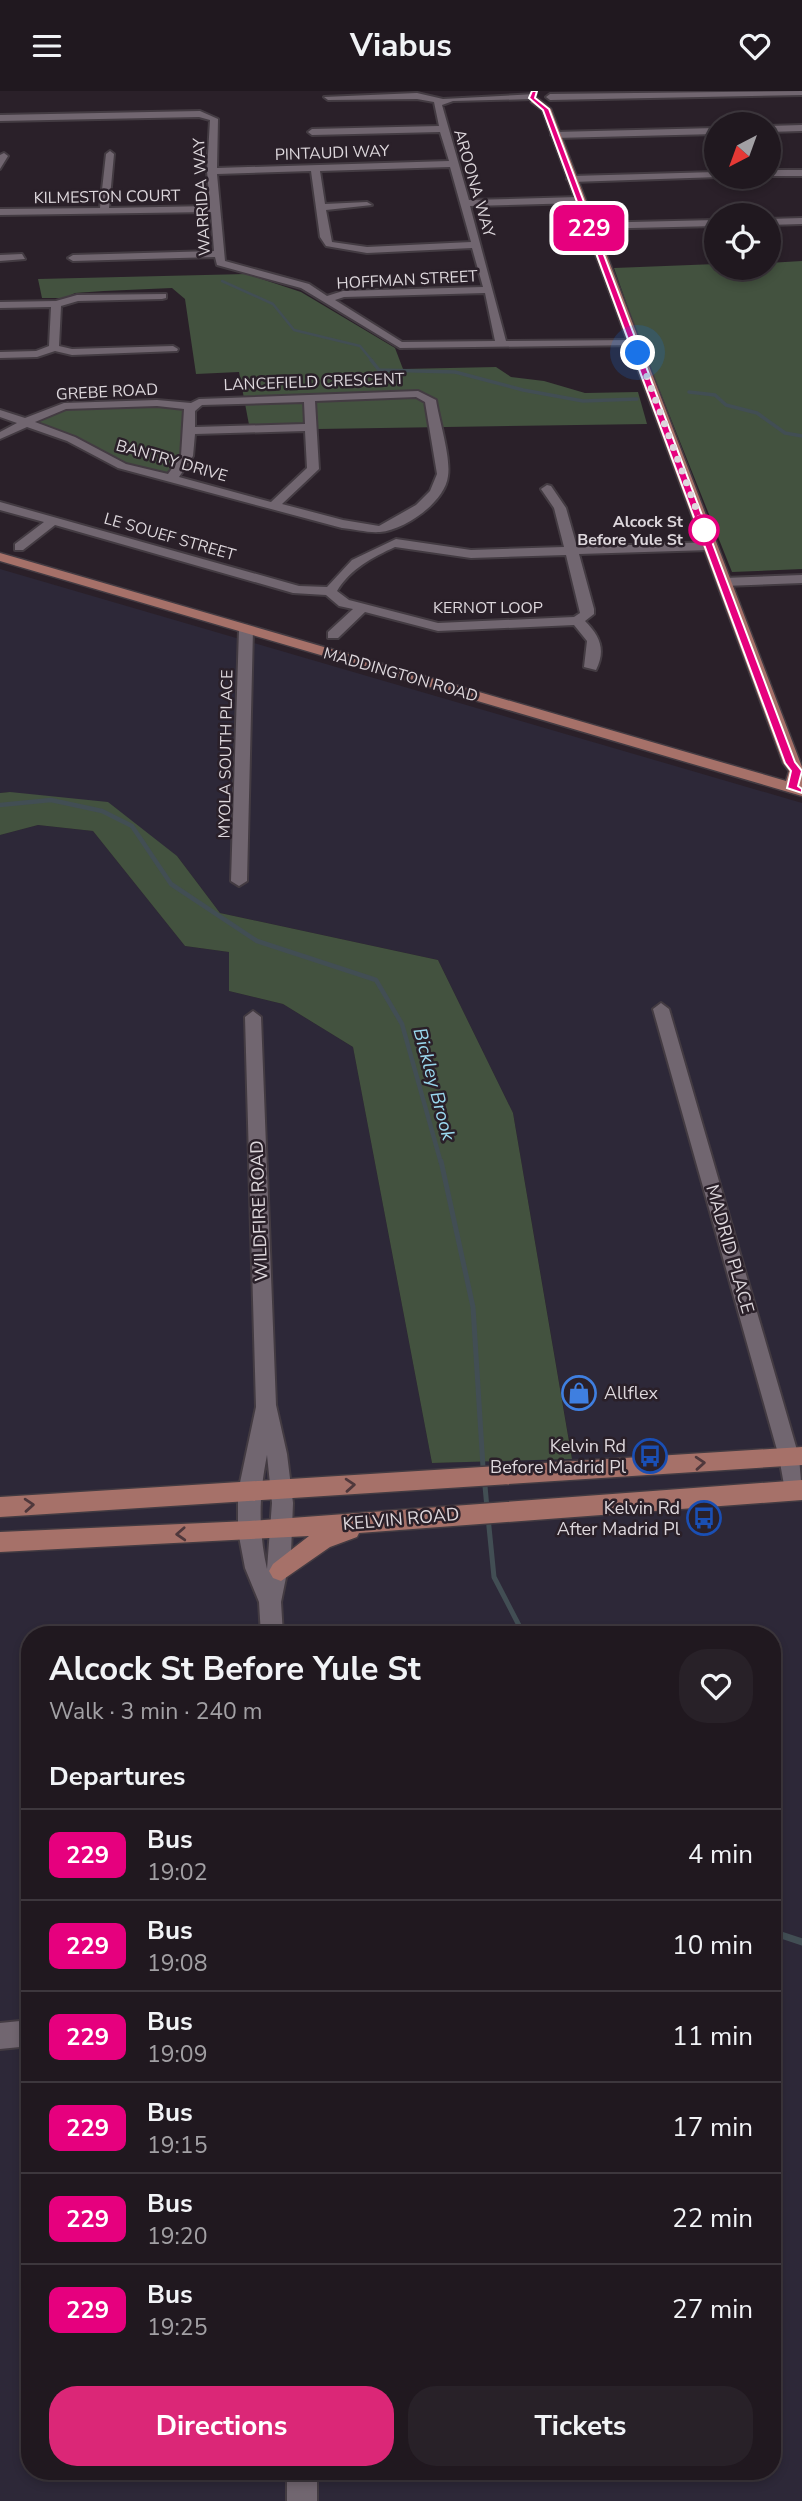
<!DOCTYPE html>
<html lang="en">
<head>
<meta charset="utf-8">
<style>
  :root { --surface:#20181f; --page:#282128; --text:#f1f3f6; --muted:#a2a0a4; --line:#3d373d; --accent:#db2777 }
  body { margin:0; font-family:"Nunito Sans",sans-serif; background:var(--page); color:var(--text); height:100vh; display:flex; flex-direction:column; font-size:26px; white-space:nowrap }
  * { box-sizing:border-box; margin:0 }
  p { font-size:23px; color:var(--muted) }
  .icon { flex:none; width:38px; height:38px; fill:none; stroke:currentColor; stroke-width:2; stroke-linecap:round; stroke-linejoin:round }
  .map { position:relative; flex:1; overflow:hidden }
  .sheet { position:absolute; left:21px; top:1535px; width:760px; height:854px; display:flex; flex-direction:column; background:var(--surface); border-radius:28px; box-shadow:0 4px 10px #0003,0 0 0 2px var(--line) }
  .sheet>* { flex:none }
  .badge { padding:0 14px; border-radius:10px; font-size:24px; line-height:46px }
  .needle { width:46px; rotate:221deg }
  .fabs { position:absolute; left:704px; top:21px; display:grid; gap:14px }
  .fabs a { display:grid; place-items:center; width:77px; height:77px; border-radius:50%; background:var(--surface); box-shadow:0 4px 10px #0003,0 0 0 2px var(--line); font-size:35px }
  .you { position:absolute; width:35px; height:35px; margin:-18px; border:5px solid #fff; border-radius:50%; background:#1a73e8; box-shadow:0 0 0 10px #1a73e833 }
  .map>.badge { position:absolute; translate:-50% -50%; box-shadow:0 0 0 4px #fff }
  h2 { padding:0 28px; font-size:26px; line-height:63px }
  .round { display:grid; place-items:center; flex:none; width:74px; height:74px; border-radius:28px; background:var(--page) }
  .headline { display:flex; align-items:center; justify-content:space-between; height:119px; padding:0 28px }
  h1 { font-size:33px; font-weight:700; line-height:52px }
  .button { display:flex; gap:14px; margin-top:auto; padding:14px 28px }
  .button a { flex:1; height:80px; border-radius:28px; background:var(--accent); color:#fff; font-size:28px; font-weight:700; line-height:80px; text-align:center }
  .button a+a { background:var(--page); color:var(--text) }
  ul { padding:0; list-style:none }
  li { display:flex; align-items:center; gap:21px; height:91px; padding:0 28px; border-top:2px solid var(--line) }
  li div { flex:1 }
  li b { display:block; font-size:26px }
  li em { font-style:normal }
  li .badge { min-width:77px; font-weight:700; text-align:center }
  header { display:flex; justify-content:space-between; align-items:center; height:91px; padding:0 28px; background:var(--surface); font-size:32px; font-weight:700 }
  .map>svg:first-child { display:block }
</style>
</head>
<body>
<header><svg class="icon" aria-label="menu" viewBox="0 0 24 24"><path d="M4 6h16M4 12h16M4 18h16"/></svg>Viabus<svg class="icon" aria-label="heart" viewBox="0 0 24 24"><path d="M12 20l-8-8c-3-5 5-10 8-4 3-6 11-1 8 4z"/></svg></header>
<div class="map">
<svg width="802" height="2410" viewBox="0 0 802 2410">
  <rect width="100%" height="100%" fill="#2a2029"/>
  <!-- industrial -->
  <path fill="#2d2838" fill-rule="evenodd" d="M0,478L802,712V2410H0V744L38,734L93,740L185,855L229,861V900L283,913L353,956L432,1372L572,1367L513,1022L438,869L220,822L177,765L10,701L0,702ZM30,1544H772V2380H30Z"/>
  <!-- green -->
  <path fill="#43523f" d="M802,170V478L732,481L639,248L614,177L716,173V177H768V172Z
    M246,183L301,201L395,257L403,278L496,276L511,286L544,290L585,302L638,301L647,333L250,339L239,281L196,283L185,208L172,197L104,200L75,202L65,207H42L38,188Z
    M177,313L191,315L189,357L171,387L138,379L26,331L52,318Z
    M10,701L108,711L177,765L220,822L438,869L513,1022L572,1368L432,1372L353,956L283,913L229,900V861L185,855L93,740L38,734L0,744V702Z"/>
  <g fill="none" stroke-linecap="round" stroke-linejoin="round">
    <!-- stream-far4 -->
    <path stroke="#424e54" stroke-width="2.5" d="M222,190L273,213L294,239L360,255L373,271"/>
    <!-- stream-far3 -->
    <path stroke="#424e54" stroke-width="3.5" d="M371,269L379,279L455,281L523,299L583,310L637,308
      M689,301L715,304L726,314L757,322L785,342L802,345"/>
    <!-- stream-far2 -->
    <path stroke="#424e54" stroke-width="4.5" d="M0,714L51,709L102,720L132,735L171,793L257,850L376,889L402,933L441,1072"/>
    <!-- stream-far1 -->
    <path stroke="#424e54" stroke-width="5" d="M441,1070L473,1216L483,1376
      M485,1395L487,1417
      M488,1426L494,1486L524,1544"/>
    <!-- stream -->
    <path stroke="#424e54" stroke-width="7" d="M772,1841L802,1851"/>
    <!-- minor casing -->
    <g stroke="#433b42" stroke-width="4">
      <path id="minor" d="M802,0V4L550,9L546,6L550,3Z
        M417,2L443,8L536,3L533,8L453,10L442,14L469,109L579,106L584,109L579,112L470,115L506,250L634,249L638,250V254L400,257L301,197L217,174L215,166L73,170L68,167L73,164L214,160L211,121L0,124V118L100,117L106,63L110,60L114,63L109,117L210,115L207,80L210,29L199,26L0,30V24L200,20L218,28L217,77L449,70L440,41L312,44L308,41L312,38L439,35L434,11L417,8L328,9L324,6ZM450,76L471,151L367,156L332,151L326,119L372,114L367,111L325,113L320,80ZM311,80L320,146L326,155L367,162L472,157L483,196L343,200L327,205L309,193L225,170L217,83ZM485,202L495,250L402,251L335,209L344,206Z
        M802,34V40L768,41V35Z
        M716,37V43L555,47L551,44L555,41Z
        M4,62L8,65L0,78V64Z
        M768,79H802V85H768Z
        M716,81V86H719L572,91L567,88L572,85Z
        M802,127V133L768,134V128Z
        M716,129V135L589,138L584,135L589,132Z
        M22,163L25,168L0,170V164Z
        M166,203V207L162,208L78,210L61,215L59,255L72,258L173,255L178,258L177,260L72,264L55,260L37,266L0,267V261L36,260L49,255L51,216L0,217V211L56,210L77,204Z
        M418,300L436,309C439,329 451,366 448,385C445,411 405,439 380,441C368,442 354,438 342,437L118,377L67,350L27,336L0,348V341L17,332L0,326V319L25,327L64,312L157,309L191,312L199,308ZM416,306L425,311L437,383L430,400L416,414L379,435L343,429L282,413L319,378L315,310ZM304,311L305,333L195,336V320L202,314ZM157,315L184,318L181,365L168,383L126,373L75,346L35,331L66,318ZM305,340L307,377L271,411L179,386L193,365L195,343Z
        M547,394L551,395L566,417L577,456L710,451L716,455L710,459L579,463L594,518V523L585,530C600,545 606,559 596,579L584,576L587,550L574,534L438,540L365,521L338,547H328V541L353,518L339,515L326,504L293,502L55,434L23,459H15V453L44,431L0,419V411L299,495L327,496L352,469L396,448L471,459L564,456L554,417L541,398ZM395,456L471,467L566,464L580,522L574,526L438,532L349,509L337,500C350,478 373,466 395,456Z
        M802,484V492L724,495L718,491L724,487Z
        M246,534L253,538L247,790L239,795L231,790L239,538Z
        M661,912L669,918L799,1366L802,1402L793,1408L786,1405L779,1366L653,918Z
        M253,920L261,926L276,1314L287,1363L293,1412L291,1462L281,1511L283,1544H261L259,1511L245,1477L238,1440V1401L256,1316L245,926ZM267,1364L272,1412L267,1478C258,1438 259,1404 267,1364Z
        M30,1929V1955L0,1958V1932Z
        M287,2380H317V2410H287Z"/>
    </g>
    <!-- major casing -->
    <g stroke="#433b42" stroke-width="3">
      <path id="major" d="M531,7H537L551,18L802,676V705L0,470V462L786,690L789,680L783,672L542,19L531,11Z
        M802,1356V1374L0,1426V1406Z
        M802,1389V1409L359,1442L357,1446L330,1456L281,1490L273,1487L269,1480L273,1473L309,1445L0,1461V1441L249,1430Z"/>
    </g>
    <!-- minor -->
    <use href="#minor" fill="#716670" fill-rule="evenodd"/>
    <!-- major -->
    <use href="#major" fill="#a67169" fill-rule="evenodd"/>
  </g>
  <!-- one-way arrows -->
  <defs><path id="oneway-chevron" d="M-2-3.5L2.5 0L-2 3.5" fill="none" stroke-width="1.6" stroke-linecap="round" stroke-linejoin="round" transform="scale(1.75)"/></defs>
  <g stroke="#4f383c">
    <use href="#oneway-chevron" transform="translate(700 1372) rotate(-4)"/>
    <use href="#oneway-chevron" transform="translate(350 1394) rotate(-4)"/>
    <use href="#oneway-chevron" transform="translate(29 1414) rotate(-4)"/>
    <use href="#oneway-chevron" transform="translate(181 1443) rotate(177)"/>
  </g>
  <!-- line -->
  <path fill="#e6007e" stroke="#fff" stroke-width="2" d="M532,0H537L535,7L549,18L795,671L802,680L798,695L802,698V702L787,697L791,680L785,672L543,19L529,7Z"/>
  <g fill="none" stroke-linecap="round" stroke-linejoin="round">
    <!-- walk -->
    <path stroke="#ddd7dc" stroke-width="7" stroke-dasharray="0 12.6" d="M638,262L704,439"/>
  </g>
  <!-- icons -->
  <defs>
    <g id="shop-ring" transform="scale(1.75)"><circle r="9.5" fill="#2a2029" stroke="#3f7fe0" stroke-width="1.5"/><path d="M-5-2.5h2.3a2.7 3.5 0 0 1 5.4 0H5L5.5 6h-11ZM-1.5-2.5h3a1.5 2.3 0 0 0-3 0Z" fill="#3f7fe0"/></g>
    <g id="bus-ring" transform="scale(1.75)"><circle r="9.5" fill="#2a2029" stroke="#1a4fb4" stroke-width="1.5"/><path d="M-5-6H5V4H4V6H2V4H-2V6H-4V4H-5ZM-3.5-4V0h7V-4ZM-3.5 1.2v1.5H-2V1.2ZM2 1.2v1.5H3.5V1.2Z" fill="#1a4fb4"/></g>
  </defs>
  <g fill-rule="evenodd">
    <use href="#shop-ring" x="579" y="1302"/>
    <use href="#bus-ring" x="650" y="1365"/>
    <use href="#bus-ring" x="704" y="1427"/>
  </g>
  <!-- markers -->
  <circle fill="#fff" stroke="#e6007e" stroke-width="3.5" cx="704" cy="439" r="14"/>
  <g text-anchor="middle" stroke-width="5" stroke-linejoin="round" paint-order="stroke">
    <!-- far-street labels -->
    <g font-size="16" fill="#ddd7dc" stroke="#2a2029">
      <text transform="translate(332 61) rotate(-2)" y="6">PINTAUDI WAY</text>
      <text transform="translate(475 92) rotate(74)" y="6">AROONA WAY</text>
      <text transform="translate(107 105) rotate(-1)" y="6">KILMESTON COURT</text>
      <text transform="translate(201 106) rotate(-93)" y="6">WARRIDA WAY</text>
      <text transform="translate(407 188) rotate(-3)" y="6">HOFFMAN STREET</text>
      <text transform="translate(314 290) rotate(-2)" y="6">LANCEFIELD CRESCENT</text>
      <text transform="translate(107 300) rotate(-3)" y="6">GREBE ROAD</text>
      <text transform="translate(172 369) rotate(16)" y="6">BANTRY DRIVE</text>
      <text transform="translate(170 445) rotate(16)" y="6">LE SOUEF STREET</text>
      <text x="488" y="522">KERNOT LOOP</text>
      <text transform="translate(401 583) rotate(16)" y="6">MADDINGTON ROAD</text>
      <text transform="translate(225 663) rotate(-89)" y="6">MYOLA SOUTH PLACE</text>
    </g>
    <!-- far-stop labels -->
    <g font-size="16" font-weight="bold" fill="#ddd7dc" stroke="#2a2029" text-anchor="end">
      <text x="683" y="436">Alcock St<tspan x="683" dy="18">Before Yule St</tspan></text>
    </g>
    <!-- street labels -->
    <g font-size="18" fill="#ddd7dc" stroke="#2a2029">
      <text transform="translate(259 1120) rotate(-92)" y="6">WILDFIRE ROAD</text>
      <text transform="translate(730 1158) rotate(74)" y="6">MADRID PLACE</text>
      <text transform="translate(401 1428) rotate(-5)" y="6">KELVIN ROAD</text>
    </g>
    <!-- poi labels -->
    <g font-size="18" fill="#ddd7dc" stroke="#2a2029" text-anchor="end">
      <text x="604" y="1308" text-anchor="start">Allflex</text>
      <text x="626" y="1361">Kelvin Rd<tspan x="626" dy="21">Before Madrid Pl</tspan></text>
      <text x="680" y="1423">Kelvin Rd<tspan x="680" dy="21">After Madrid Pl</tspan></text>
    </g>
    <!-- water labels -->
    <g font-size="19" font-style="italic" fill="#9ad8ef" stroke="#2a2029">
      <text transform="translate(435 993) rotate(75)" y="7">Bickley Brook</text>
    </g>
  </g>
</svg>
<div class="fabs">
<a><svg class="needle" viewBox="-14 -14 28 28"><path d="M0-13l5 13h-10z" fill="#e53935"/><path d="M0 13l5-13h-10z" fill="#a2a0a4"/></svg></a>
<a><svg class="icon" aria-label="locate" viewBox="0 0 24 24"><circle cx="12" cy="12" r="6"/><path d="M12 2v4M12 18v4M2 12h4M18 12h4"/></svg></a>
</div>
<div class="you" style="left:638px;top:262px"></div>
<b class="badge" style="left:589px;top:137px;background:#e6007e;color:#fff">229</b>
<section class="sheet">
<div class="headline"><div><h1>Alcock St Before Yule St</h1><p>Walk · 3 min · 240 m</p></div><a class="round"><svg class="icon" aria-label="heart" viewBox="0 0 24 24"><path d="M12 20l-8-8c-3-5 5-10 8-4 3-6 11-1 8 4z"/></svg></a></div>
<h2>Departures</h2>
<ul>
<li><span class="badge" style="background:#e6007e;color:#fff">229</span><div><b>Bus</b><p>19:02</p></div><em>4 min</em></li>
<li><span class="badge" style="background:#e6007e;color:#fff">229</span><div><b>Bus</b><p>19:08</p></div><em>10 min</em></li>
<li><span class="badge" style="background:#e6007e;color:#fff">229</span><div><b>Bus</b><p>19:09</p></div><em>11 min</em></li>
<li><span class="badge" style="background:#e6007e;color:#fff">229</span><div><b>Bus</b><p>19:15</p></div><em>17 min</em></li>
<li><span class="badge" style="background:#e6007e;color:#fff">229</span><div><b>Bus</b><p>19:20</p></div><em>22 min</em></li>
<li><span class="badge" style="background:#e6007e;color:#fff">229</span><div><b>Bus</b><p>19:25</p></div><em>27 min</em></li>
</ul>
<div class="button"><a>Directions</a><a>Tickets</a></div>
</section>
</div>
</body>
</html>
